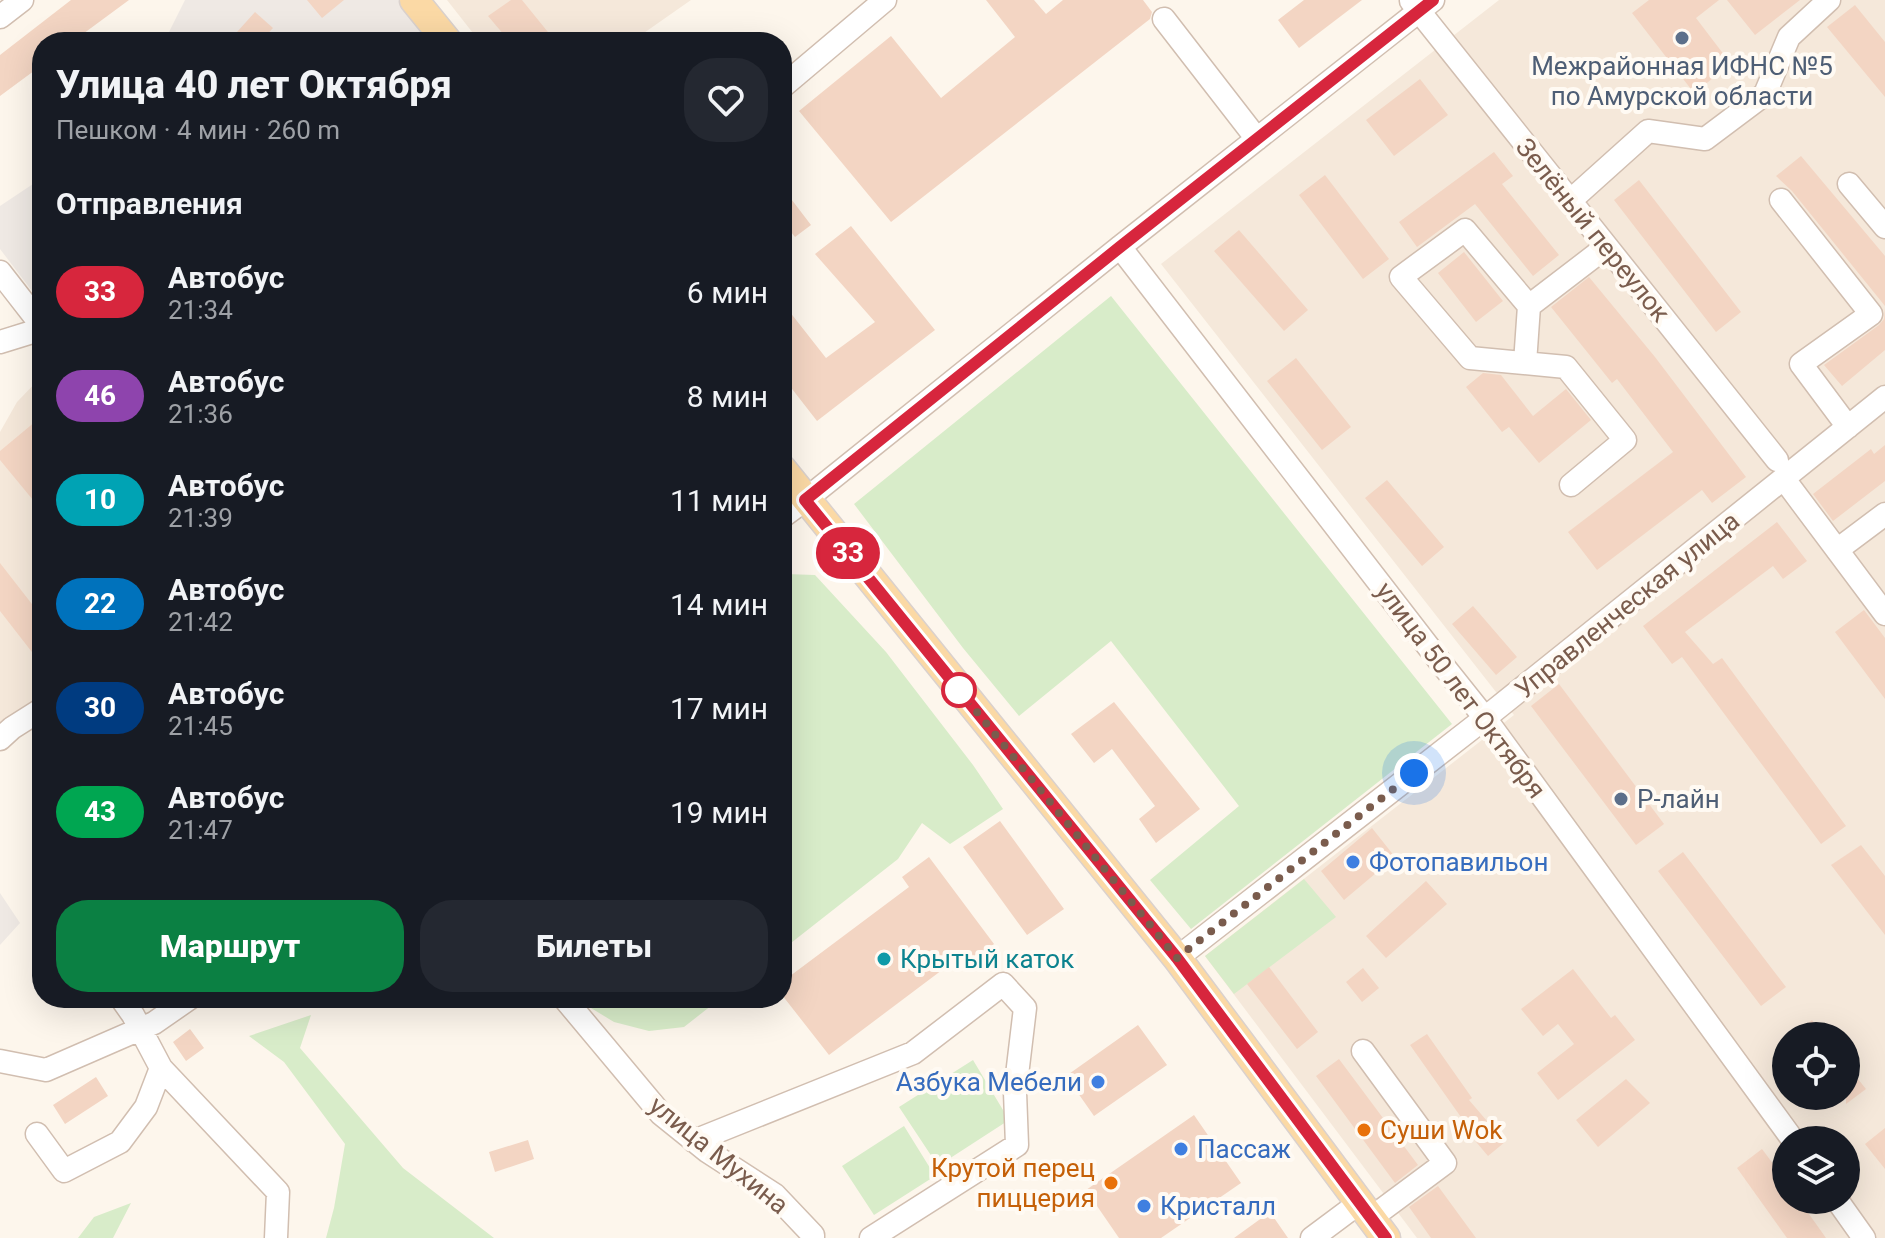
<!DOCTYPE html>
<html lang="ru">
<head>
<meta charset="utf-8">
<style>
  :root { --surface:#171b24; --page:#242831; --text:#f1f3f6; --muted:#9ea1a6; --accent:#0b8043 }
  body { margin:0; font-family:Roboto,sans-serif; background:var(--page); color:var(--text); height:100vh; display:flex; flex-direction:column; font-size:30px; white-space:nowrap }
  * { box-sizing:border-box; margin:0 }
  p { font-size:26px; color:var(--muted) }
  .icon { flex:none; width:44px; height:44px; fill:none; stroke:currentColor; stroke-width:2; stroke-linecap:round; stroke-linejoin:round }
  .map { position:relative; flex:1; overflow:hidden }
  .sheet { position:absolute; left:32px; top:32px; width:760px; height:976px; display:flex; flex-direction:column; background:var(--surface); border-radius:32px; box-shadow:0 8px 32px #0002 }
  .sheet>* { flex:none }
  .badge { padding:0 16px; border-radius:26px; font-size:28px; line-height:52px }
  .buttons { position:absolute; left:1772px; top:1022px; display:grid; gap:16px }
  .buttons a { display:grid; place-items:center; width:88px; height:88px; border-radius:50%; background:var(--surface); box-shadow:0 8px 32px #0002; font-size:40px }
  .you { position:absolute; width:40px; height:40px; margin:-20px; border:6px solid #fff; border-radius:50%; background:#1a73e8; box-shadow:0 0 0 12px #1a73e833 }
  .map>.badge { position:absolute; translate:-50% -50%; box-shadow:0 0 0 4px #fff }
  h2 { padding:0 24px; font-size:30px; line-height:72px }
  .round { display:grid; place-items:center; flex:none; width:84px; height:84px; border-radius:32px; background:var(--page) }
  .summary { display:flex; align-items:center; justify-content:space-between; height:136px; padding:0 24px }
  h1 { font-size:38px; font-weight:800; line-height:60px }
  .cta { display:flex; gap:16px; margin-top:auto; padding:16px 24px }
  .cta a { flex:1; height:92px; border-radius:32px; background:var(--accent); color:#fff; font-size:32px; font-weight:800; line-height:92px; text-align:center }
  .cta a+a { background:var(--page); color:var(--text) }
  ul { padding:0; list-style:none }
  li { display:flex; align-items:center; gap:24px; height:104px; padding:0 24px }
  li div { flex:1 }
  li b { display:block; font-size:30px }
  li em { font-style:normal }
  li .badge { min-width:88px; font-weight:700; text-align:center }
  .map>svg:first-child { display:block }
</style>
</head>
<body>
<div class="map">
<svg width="1885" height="1238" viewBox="0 0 1885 1238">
  <rect width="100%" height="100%" fill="#fdf6ec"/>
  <!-- residential -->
  <path fill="#f5e8da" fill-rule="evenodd" d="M447,0H691L631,42H480Z
    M1499,0H1885V1238H1417L1205,956L1514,715L1161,264ZM1786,1036H1846V1096H1786ZM1786,1140H1846V1200H1786Z
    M42,376V698L0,729V432L17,402Z"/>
  <!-- industrial -->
  <path fill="#efe9e4" d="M185,0H398L432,42H164Z
    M42,178V304L0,249V206Z
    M0,893L20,923L0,945Z"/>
  <!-- green -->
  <path fill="#d8ecc9" d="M1111,296L1452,724L1191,929L1150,880L1239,806L1111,641L1019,716L963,648L854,504Z
    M785,574L815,575L886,652L973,765L1003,809L950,844L922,823L898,859L782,950V575Z
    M1304,879L1336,917L1234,994L1205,956Z
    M580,998H721L684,1027L649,1031L614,1022L586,1005Z
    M311,1015L300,1048L403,1168L494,1238H326L334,1208L345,1144L284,1062L249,1036Z
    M973,1060L1009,1120L938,1166L899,1107Z
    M904,1126L935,1176L874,1215L842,1166Z
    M131,1203L113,1238H78L94,1217Z"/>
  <!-- building -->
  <path fill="#f3d5c3" d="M71,0H129L72,42H42V65L0,96V55Z
    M307,0H344L322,18Z
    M511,0H522L556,42H510L488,16Z
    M986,0H1034L1046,14L1063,0H1143L1152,12L1150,19L891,222L799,111L891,36L941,98L1015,37Z
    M1304,0H1362L1299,48L1278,20Z
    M1649,0H1719L1696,18L1731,64L1694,93L1632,13Z
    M1727,0H1800L1755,35Z
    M1855,5L1885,42V97L1827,27Z
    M255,12L273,28L260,42H228Z
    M1420,79L1448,115L1394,156L1366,120Z
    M1494,152L1513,176L1502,184L1559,255L1533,276L1475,204L1417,247L1399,222Z
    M1801,156L1885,256V306L1792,191L1776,176Z
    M1325,175L1389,259L1363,279L1299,195Z
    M1639,180L1741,312L1716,332L1614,200Z
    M782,187L811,225L795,237L782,221Z
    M851,226L935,330L817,421L782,376V302L826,358L875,322L815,254Z
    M1239,230L1308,310L1284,331L1214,251Z
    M1464,252L1503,301L1476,322L1438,273Z
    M1589,277L1655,357L1746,477L1712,503L1702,490L1597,570L1568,532L1673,452L1617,379L1612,383L1551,307Z
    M1885,308V350L1842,386L1824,365L1879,325L1884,319Z
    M1296,358L1351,427L1322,450L1267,381Z
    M1483,373L1501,375L1533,416L1566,389L1591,420L1539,463L1509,427L1502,432L1466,387Z
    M42,416V492L33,500L0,460V451Z
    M1885,445V481L1833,521L1813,494L1871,449L1874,454Z
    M1387,480L1444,547L1422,566L1365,498Z
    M1777,522L1807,561L1783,579L1773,566L1685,632L1713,664L1722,658L1846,826L1821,844L1682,657L1672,664L1643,626Z
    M0,563L42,617V665L0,611Z
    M1473,606L1517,657L1496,675L1452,624Z
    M1864,610L1885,638V699L1835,632Z
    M1559,684L1664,824L1636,845L1531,706Z
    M1114,702L1200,809L1156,843L1139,819L1155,806L1112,749L1094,763L1071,734Z
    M1000,821L1064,909L1027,935L963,847Z
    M1372,828L1395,857L1344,900L1321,871Z
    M1861,845L1885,876V935L1831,865Z
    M1683,852L1786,987L1761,1006L1658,871Z
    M929,857L994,944L970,963L962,955L829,1055L782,995V982L909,887L902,877Z
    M1426,881L1447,904L1386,958L1366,936Z
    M1269,967L1318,1032L1297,1049L1247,984Z
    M1363,968L1379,988L1362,1002L1346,982Z
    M1573,969L1611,1018L1615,1015L1635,1040L1558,1100L1537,1073L1574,1044L1558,1024L1543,1036L1521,1009Z
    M1812,1020L1824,1036H1792Z
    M1138,1025L1167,1065L1094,1116L1066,1076Z
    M190,1029L204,1048L186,1061L173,1042Z
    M1427,1034L1472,1098L1469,1100L1505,1142L1488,1156L1460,1123L1463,1120L1410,1045Z
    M1339,1059L1418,1165L1395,1183L1316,1076Z
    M1846,1064L1866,1089L1846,1104Z
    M96,1077L108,1096L65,1124L53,1105Z
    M1626,1079L1650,1103L1598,1147L1576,1120Z
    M1194,1115L1241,1183L1161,1238H1119L1086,1190Z
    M1885,1128V1169L1865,1144Z
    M528,1140L534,1159L495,1172L489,1152Z
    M1762,1149L1786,1181V1200H1799L1826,1238H1787L1737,1168Z
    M1438,1186L1476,1238H1431L1409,1207Z
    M1270,1212L1288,1238H1234Z"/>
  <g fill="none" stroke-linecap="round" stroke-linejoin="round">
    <!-- minor casing -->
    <g stroke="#d1beb0" stroke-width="25">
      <path id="minor" d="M1411,1L1777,460
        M0,17L22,0
        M1164,19L1257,139
        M782,87L885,0
        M1849,184L1885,227
        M1781,200L1871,314L1801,364L1848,427
        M1570,201L1648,131L1705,139L1765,94L1789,37L1829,0
        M1120,247L1441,663L1485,718L1793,1140
        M0,272L42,326
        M0,342L42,329
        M1525,363L1529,306
        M1784,479L1885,614
        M1571,485L1625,440L1566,367L1470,358L1401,277L1465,230L1529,306L1606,247
        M782,517L805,500L1120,247L1433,0
        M1837,550L1885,514
        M0,739L12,728L42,709
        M1177,958L1485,718L1885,397
        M564,998L661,1114L707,1151L775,1195L813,1235V1238
        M1363,1051L1445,1163L1371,1218
        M0,1061L46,1070L154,1023L190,998
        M161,1068L278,1192L276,1238
        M37,1134L64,1171L120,1142L146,1107L161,1068L133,1015L121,998
        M694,1141L913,1053L1003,984L1025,1008L1015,1092L1017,1145L871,1238
        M1837,1200L1864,1238
        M1312,1238L1359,1203"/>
    </g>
    <!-- major casing -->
    <g stroke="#dad1cd" stroke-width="31">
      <path id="major" d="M414,0L448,42
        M782,469L1177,958L1386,1238"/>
    </g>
    <!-- minor -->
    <use href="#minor" stroke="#fff" stroke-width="22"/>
    <!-- major -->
    <use href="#major" stroke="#fbd9a5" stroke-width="28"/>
  </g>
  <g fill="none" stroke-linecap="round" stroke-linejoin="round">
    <!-- line casing -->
    <g stroke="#fff" stroke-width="18">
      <path id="line" d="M1386,1238L1177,958L805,500L1120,247L1433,0"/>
    </g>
    <!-- line -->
    <use href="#line" stroke="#d7263d" stroke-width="12"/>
    <!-- walk -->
    <path stroke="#7a5c4d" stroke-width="8" stroke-dasharray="0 14.4" d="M959,690L1177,958L1414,773"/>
  </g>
  <!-- markers -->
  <g fill="#5c6f8a" stroke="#fffaf3" stroke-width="3">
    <circle cx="1682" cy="38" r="8"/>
    <circle cx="1621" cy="799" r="8"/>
  </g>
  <circle fill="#fff" stroke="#d7263d" stroke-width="4" cx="959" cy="690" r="16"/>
  <g fill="#3f7fe0" stroke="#fffaf3" stroke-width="3">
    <circle cx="1353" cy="862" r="8"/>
    <circle cx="1098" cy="1082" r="8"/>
    <circle cx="1181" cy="1149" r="8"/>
    <circle cx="1144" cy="1206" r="8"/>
  </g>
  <circle fill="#0f9aa8" stroke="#fffaf3" stroke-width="3" cx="884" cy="959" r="8"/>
  <g fill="#e8710a" stroke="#fffaf3" stroke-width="3">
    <circle cx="1364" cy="1130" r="8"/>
    <circle cx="1111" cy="1183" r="8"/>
  </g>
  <g text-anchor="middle" stroke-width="8" stroke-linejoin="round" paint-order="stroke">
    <!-- service labels -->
    <g font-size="26" fill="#4e5e75" stroke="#fffaf3">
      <text x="1682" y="75">Межрайонная ИФНС №5<tspan x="1682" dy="30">по Амурской области</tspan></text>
      <text x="1637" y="808" text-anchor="start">Р-лайн</text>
    </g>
    <!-- street labels -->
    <g font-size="26" fill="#7a5c4d" stroke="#fffaf3">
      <text transform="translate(1593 230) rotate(51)" y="9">Зелёный переулок</text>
      <text transform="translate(1627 605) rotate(-39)" y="9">Управленческая улица</text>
      <text transform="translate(1461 690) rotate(53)" y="9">улица 50 лет Октября</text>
      <text transform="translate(719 1155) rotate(39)" y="9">улица Мухина</text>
    </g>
    <!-- shop labels -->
    <g font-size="26" fill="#366cbe" stroke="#fffaf3" text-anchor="start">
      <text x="1369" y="871">Фотопавильон</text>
      <text x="1082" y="1091" text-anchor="end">Азбука Мебели</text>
      <text x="1197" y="1158">Пассаж</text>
      <text x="1160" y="1215">Кристалл</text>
    </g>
    <!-- culture labels -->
    <g font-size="26" fill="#0d838f" stroke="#fffaf3" text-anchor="start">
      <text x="900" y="968">Крытый каток</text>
    </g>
    <!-- food labels -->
    <g font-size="26" fill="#c56008" stroke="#fffaf3" text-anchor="start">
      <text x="1380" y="1139">Суши Wok</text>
      <text x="1095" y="1177" text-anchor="end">Крутой перец<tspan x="1095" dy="30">пиццерия</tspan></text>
    </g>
  </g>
</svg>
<div class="buttons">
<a><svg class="icon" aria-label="locate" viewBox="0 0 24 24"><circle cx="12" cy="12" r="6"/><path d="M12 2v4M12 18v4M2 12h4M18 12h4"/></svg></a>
<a><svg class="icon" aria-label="layers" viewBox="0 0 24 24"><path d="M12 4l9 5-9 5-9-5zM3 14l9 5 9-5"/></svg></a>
</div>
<div class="you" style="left:1414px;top:773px"></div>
<b class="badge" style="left:848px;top:553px;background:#d7263d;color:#fff">33</b>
<section class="sheet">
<div class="summary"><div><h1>Улица 40 лет Октября</h1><p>Пешком · 4 мин · 260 m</p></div><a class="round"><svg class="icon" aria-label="heart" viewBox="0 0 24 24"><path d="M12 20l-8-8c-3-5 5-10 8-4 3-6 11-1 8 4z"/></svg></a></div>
<h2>Отправления</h2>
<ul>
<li><span class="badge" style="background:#d7263d;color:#fff">33</span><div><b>Автобус</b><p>21:34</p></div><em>6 мин</em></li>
<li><span class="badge" style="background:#8e44ad;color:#fff">46</span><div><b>Автобус</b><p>21:36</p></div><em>8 мин</em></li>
<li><span class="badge" style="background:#00a3b4;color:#fff">10</span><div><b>Автобус</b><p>21:39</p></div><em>11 мин</em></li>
<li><span class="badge" style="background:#0072bc;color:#fff">22</span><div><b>Автобус</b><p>21:42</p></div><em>14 мин</em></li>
<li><span class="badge" style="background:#003b80;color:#fff">30</span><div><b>Автобус</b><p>21:45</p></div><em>17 мин</em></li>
<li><span class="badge" style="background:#00a651;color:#fff">43</span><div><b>Автобус</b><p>21:47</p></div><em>19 мин</em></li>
</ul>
<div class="cta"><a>Маршрут</a><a>Билеты</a></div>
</section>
</div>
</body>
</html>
